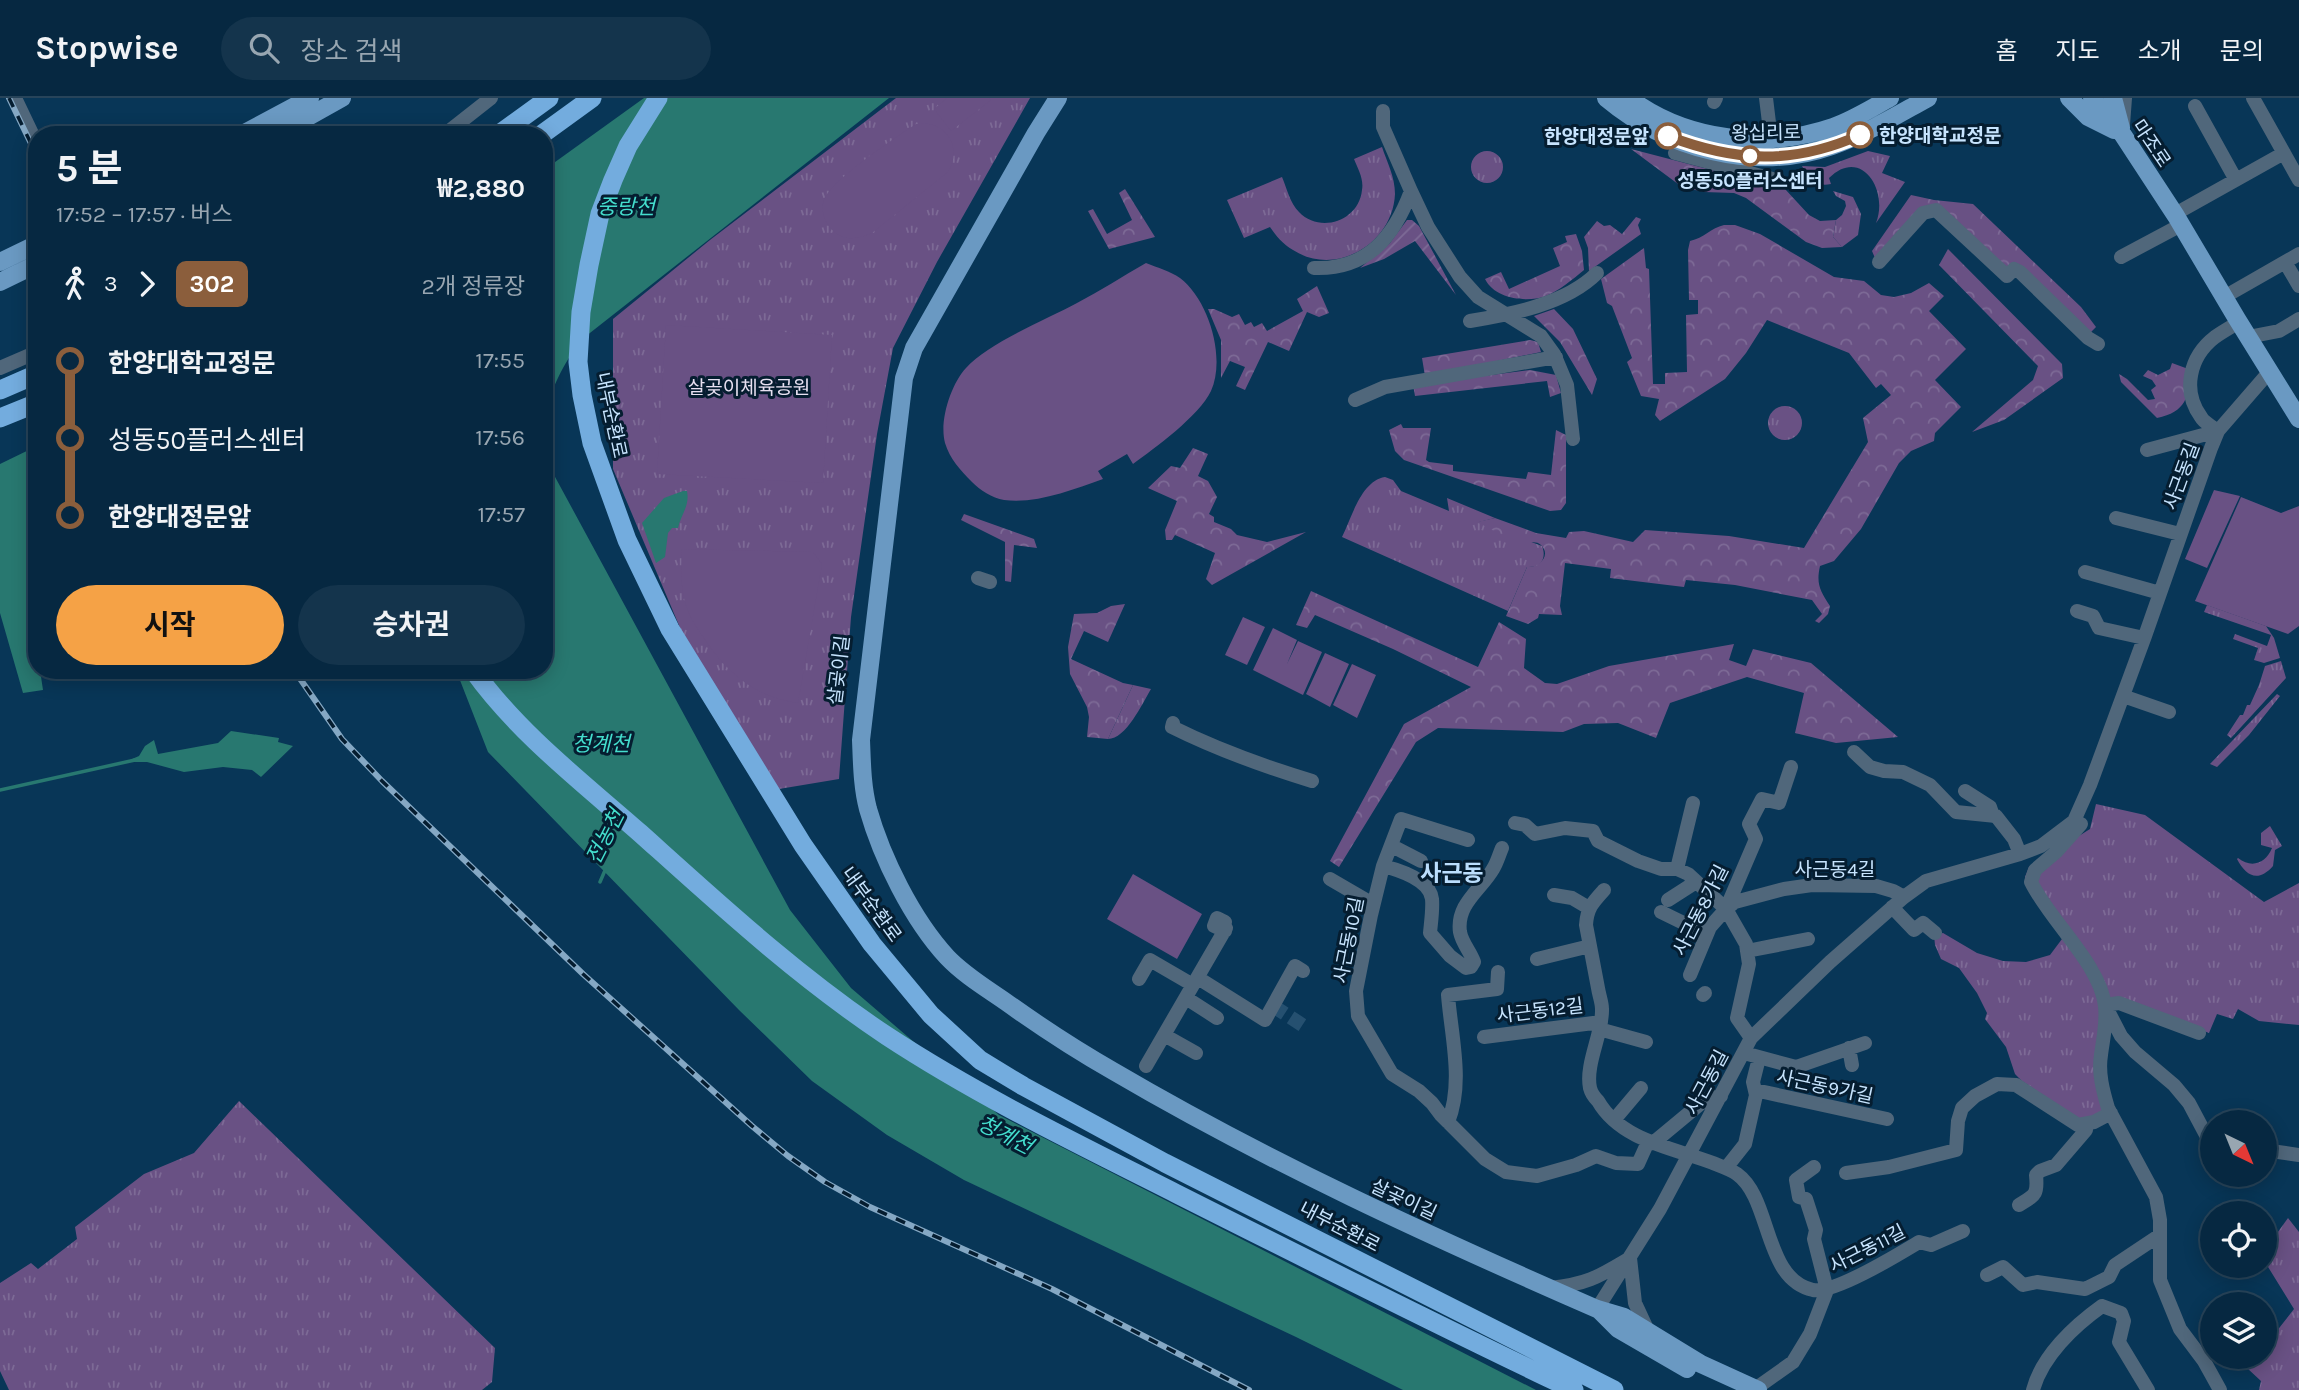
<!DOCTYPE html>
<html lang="ko">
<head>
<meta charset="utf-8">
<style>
  :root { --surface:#062841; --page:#14344c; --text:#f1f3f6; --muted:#98a6b1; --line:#27445a; --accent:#f5a246 }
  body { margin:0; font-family:Karla,"Noto Sans KR",sans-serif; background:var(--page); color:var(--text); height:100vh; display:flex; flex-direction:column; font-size:26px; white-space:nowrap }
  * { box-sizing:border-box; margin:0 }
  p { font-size:23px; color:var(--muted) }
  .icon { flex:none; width:38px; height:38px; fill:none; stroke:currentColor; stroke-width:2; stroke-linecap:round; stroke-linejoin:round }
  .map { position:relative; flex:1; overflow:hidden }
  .panel { position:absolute; left:28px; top:28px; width:525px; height:553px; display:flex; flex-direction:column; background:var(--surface); border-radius:28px; box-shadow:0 4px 18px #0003,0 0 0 2px var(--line) }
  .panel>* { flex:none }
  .badge { padding:0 14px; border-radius:10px; font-size:24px; line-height:46px }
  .needle { width:46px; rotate:137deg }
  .controls { position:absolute; left:2200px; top:1012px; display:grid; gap:14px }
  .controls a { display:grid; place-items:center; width:77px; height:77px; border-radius:50%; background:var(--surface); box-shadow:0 4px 18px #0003,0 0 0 2px var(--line); font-size:35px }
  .map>.badge { position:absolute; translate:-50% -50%; box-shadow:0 0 0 4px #fff }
  .legs { display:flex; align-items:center; gap:10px; height:77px; padding:0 28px; font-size:23px }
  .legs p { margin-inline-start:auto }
  .head { display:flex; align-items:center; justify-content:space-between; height:119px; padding:0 28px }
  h1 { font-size:38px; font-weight:700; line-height:52px }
  .button { display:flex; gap:14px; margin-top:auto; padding:14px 28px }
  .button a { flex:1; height:80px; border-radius:42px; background:var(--accent); color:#111; font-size:28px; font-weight:700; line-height:80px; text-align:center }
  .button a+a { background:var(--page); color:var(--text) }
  ul { padding:0 28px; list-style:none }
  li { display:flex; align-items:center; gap:24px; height:77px; font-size:26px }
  li i { display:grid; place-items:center; width:10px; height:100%; margin:0 9px; background:currentColor }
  li i::after { content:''; width:18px; height:18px; margin:-9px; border:5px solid; border-radius:50%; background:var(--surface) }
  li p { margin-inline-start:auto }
  li:first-child i { background:linear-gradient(#0000 50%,currentColor 0) }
  li:last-child i { background:linear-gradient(currentColor 50%,#0000 0) }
  header { display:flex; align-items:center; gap:42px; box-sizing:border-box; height:98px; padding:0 35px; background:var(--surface); border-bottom:2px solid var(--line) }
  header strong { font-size:33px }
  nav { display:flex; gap:38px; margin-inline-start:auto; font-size:24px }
  .search { width:490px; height:63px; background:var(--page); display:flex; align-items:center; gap:18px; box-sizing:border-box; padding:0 24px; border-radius:38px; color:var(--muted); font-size:26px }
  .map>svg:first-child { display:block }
</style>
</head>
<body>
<header>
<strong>Stopwise</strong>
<div class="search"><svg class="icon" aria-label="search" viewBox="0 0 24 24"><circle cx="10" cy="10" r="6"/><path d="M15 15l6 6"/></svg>장소 검색</div>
<nav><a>홈</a><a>지도</a><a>소개</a><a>문의</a></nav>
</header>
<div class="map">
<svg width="2299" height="1292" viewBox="0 0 2299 1292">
  <defs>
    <pattern id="grass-tufts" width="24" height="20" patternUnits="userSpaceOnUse" patternTransform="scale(1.75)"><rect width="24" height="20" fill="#695184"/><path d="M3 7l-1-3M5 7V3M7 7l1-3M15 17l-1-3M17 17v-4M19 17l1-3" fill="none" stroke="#7d6a96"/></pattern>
    <pattern id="forest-crowns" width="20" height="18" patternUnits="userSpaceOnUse" patternTransform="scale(1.75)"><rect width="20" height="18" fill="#695184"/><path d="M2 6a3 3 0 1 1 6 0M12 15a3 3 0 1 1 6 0" fill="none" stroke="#7d6a96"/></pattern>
    <pattern id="garden-furrows" width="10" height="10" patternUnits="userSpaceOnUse" patternTransform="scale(1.75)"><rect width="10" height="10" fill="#695184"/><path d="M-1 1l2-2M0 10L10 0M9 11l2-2" fill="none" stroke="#7d6a96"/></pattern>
  </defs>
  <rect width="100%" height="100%" fill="#083657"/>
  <!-- grass -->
  <path fill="url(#grass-tufts)" d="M896,0H1030L937,164L893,250L877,336L851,519L839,681L779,691L681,532L613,371V221L710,142Z
    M1382,49C1387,64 1395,79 1395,96C1393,145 1336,180 1293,152C1283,146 1276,138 1270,129L1244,140L1227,102L1282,79C1287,91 1290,105 1299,114C1320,136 1359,123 1362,92C1364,81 1358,71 1354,61Z
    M1868,53L1890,58L1882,75L1905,84L1876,125C1889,92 1861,48 1829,80L1831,86C1815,89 1809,81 1802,68L1825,69Z
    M1471 69a16 16 0 1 1 32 0a16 16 0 1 1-32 0Z
    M1833,93L1853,99L1861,116L1858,137L1842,149L1833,139L1836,122L1842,117L1846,108L1845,103L1836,98Z
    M1768 325a17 17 0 1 1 34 0a17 17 0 1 1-34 0Z
    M1385,379L1393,382L1401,393L1449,413L1447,400L1495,420L1479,424L1542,448C1547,460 1541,470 1527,469L1508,513L1342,439C1352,419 1361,383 1385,379Z
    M2207,507L2266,528L2274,540L2280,560L2264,565L2254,562L2258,550L2233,541L2235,536L2267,548L2271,537L2204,514Z
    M2281,563L2286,580L2231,640L2227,637L2240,617H2243L2247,607H2250L2259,587L2265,568Z
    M1133,587L1151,591C1142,606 1126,641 1108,641Z
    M2277,596L2280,598L2249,637L2217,669L2210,666Z
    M2096,706L2145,717L2264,804L2299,785V927L2259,923L2238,911L2233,921L2217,916L2209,935L2119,899L2100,904L2103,1015L2083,1024L2022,983L2015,976L2006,949L1985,921L1987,915L1977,895L1959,870L1941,861L1935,847L1934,837L1943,835L1977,855L2003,863L2026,864L2050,857L2062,841L2031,797L2025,779L2029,769L2090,731Z
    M2270,728L2282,748L2275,752L2273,768C2258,785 2246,778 2237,761L2238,760C2252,771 2266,765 2272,750L2261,747V735Z
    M239,1003L495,1250L492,1284L482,1292H9L0,1273V1185L31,1165L38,1171L77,1141L75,1129L144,1076L194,1055Z
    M2288,1120L2299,1134V1292H2259L2261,1283L2247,1270L2256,1258H2264L2265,1248L2294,1211L2265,1164V1152Z"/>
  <!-- forest -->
  <path fill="url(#forest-crowns)" d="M1631,51L1785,91L1809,117L1820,123L1836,122L1833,139L1842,149L1822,150L1806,144L1746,100L1734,95L1704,94L1682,89Z
    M1125,91L1155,139L1109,151L1088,113L1093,111L1107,136L1132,122L1119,95Z
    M1911,97L1934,102L1973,106L2081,209L2096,229L2090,235L2020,174L2007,178L1936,112L1875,160L1872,153Z
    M1636,119L1641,121L1638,127L1641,136L1589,173L1588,150L1584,139L1597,123L1604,128L1610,127L1622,136Z
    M1724,127H1735L1760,136L1834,179L1864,183L1881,197L1894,199L1911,195L1929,185L1944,198L1929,213L1966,251L1935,282L1961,309L1935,335L1934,343L1911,353L1899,365L1861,431L1834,463L1820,468C1816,486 1820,493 1830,508L1828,516L1819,525L1815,523L1822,516L1812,502L1735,487L1686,482L1684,489L1610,480L1611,471L1565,465L1560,508L1562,517L1539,516L1538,520L1528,526L1506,518L1527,469C1538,470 1552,458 1541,447C1535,441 1526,447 1519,444C1505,440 1491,431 1477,424L1495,420L1536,435L1566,440L1569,434L1584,433L1633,444L1645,432L1729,438L1804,450L1868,344L1863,320L1891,297L1881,286L1876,290L1849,255L1767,222L1746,255L1725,281L1660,323L1655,317L1659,301L1641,298L1627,264L1632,260L1612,208L1607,205L1601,181L1644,150L1646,170L1649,171L1653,286H1665V275L1687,274L1686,217L1698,216V202H1689L1688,152L1690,143C1704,140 1711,130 1724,127Z
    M1576,136L1582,153L1584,172C1573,181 1559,193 1546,198C1526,205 1495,201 1485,181L1501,174L1509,191L1560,168L1553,150L1567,144L1565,138Z
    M1948,151L2062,266L2063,280L2004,322L1972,334L2033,282L2038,268L1939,167Z
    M1317,188L1329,215L1319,219L1307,214L1289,253L1268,244L1245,292L1236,288L1245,269L1230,263L1221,280V242L1208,211H1214L1232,219L1239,216L1245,227L1251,224L1254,229L1262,225L1267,233L1303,213L1297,201Z
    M1554,211L1573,231L1597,281L1592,297L1560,244L1534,218Z
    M1530,242L1538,244L1541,254L1425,278L1422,260Z
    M2172,265L2191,272C2189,299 2186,314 2157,320L2121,284L2119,276L2127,281L2148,302L2155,301L2151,292L2156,288L2152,282L2143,278L2148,272L2158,277L2170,271Z
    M1530,272L1556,277L1561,295L1550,299L1547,283L1415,298L1413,287Z
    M1401,326L1403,330H1431L1426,362L1429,364L1453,367V373L1526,381L1528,374L1551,377L1556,332L1566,337V405L1561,412L1550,413L1404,362L1395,353L1389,332Z
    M1193,350L1208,356L1198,378L1208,383L1217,399L1209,416L1214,419V424L1231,431L1237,437L1267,444L1306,434L1212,487L1206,481L1215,455L1175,437L1172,442H1166L1165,432L1177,403L1148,390L1171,368L1180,370Z
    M964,416L1034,441L1037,450L1014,447L1011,484L1005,483V444L961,422Z
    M1311,493L1478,569L1499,524L1526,541L1524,570L1545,585L1557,586L1609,568L1734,546L1729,562L1746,568L1753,551L1811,565L1898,639L1836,645L1795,635L1804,595L1747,579L1670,605L1656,640L1618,625L1584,626L1563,634L1438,630L1416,644L1339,769L1330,763L1404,626L1471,589L1393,551L1315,517L1307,530L1296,527Z
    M1125,506L1108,544L1084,533L1071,561L1123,585L1133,587L1108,641L1087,639L1089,619L1087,609L1070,576L1068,549L1074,516L1097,515L1111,508Z"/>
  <!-- garden -->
  <path fill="url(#garden-furrows)" d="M1407,122H1412L1419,128L1456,197L1415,143L1384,161L1360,170L1390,145Z"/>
  <!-- pitch -->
  <path fill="#695184" d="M947,0H989L991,2L951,33L934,11Z
    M916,26C921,26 928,25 933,27C954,34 959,57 948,74L872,135C857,141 845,144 832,132C825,124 820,113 824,102C832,81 895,40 916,26Z
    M1146,165C1158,170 1170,173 1180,180C1209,202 1226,260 1211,293C1199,318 1155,350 1133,366L1127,356L1098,373L1103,381C1072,392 1037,406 1004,402C992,400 980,392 972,384C960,372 950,361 945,345C939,323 951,286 966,270C987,246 1047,221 1077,205C1100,193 1123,178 1146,165Z
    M666,227L832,237L823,385L657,376Z
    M2214,392L2240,398L2207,470L2185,461Z
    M2241,399L2281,415L2299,408V528L2288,536L2195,503Z
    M682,451L813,454L822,466L798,605C757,600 728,576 706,543C699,533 691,522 687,510C680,491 681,470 682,451Z
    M1243,519L1265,529L1247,567L1225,557Z
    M1273,530L1297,542L1287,566L1298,543L1322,554L1303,597L1253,572Z
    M1325,555L1349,566L1330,609L1306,596Z
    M1352,566L1376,577L1357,620L1333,607Z
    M1133,776L1202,816L1177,861L1107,821Z"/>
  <!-- water -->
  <path fill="#287870" d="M644,0H889L581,242C549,287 536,322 554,377L790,812L851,890L999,1017L1536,1292H1403L1296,1239L964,1082L887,1037L812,983L739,912L488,654L456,572H544V72Z
    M37,348V572H40L43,592L23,595L0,515V366Z
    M683,393H687C690,408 681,416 678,430H672L668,435L665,459L656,465L642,425L664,400Z
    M231,633L279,640L278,644L293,648L261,679L252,672L223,669L184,674L147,664H132V661L139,658L145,648L154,642L158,656L218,645Z"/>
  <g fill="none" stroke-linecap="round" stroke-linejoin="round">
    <!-- stream -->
    <path stroke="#287870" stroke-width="3.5" d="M0,692L135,662
      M600,784L606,770"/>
    <!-- minor-tunnel -->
    <path stroke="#255070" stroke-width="14" stroke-dasharray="14 7" stroke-linecap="butt" d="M1273,908L1307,930"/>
    <!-- minor -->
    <path stroke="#50677b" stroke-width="14" d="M15,0L37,46
      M1766,0L1771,41
      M2253,0L2299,82
      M1714,4L1716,0
      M2195,8L2236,82
      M1383,13V29L1411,93L1428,129L1460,179L1478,199L1541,238L1554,256L1567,287L1573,341
      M2123,27L2125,0
      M444,37L491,0
      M1675,55L1780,83
      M2175,116L2284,55
      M2121,159L2181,127
      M1879,164L1923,115L1936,112L2007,178L2014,171L2020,174L2088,240L2098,246
      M2285,164L2299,188
      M1314,170C1367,172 1394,139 1411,93
      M2224,199L2299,156
      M1470,223C1512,216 1566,206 1597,175
      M2248,239L2279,233L2299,221
      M0,270L37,254
      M1355,302L1385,289L1556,259
      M2218,333C2213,329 2204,325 2201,319C2182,293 2189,259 2215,239C2222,234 2231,229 2239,224
      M2147,352L2218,333
      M2116,420L2180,436
      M2085,474L2160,495
      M978,480L990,484
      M2077,513L2093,518L2099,530L2144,540
      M2123,598L2169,614
      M1173,625L1172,629C1218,652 1263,668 1312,683
      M1854,654L1870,669L1884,673L1903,674L1930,687L1956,714L1996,718L2014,741L2020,756
      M1965,693L1990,709L1993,718
      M1515,725L1525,727L1535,736L1565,730L1593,733L1598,743L1638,763L1661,771H1677L1688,776L1726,811L1746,846L1749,866L1737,920L1751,940
      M2081,726L2056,754L2035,772L2031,784C2050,823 2100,866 2105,908C2107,925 2103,941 2101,957C2098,975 2103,993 2108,1010L2156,1099L2160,1122V1182L2180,1231L2204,1263L2220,1292
      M1468,742L1401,721L1383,768L1371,817L1356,893L1358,918L1392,976L1419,993L1432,1005L1441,1017L1485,1061L1506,1074L1537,1078L1576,1067L1596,1058L1616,1065L1638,1066L1647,1046L1653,1045L1706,1001L1721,998
      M1392,748L1421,763
      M1383,768C1399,772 1430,782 1432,801C1433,811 1431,824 1430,835L1450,858L1466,870L1471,869L1474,864C1470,853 1462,845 1460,834C1456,806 1481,792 1493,771C1497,765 1499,757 1502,750
      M1677,771L1693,705
      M1330,781L1373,806
      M1604,792C1593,804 1587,810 1586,827C1590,848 1594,869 1598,890C1599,897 1602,904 1602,911C1603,935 1585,966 1590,990C1591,994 1595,1000 1598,1003C1621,1043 1674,1050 1713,1065C1720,1068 1730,1071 1737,1076C1772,1101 1763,1181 1813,1192C1834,1196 1899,1156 1919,1144L1931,1147L1963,1133
      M1554,797L1572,800L1589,810
      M1668,802L1696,784
      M1892,809L1914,832L1923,825L1935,835
      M1726,811L1735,804L1784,791L1812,787L1876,788L1893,793L1904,799
      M1661,814L1706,836
      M1225,833L1214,828L1217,820L1225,824
      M1747,853L1808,841
      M1537,861L1590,848
      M1690,877L1710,829L1726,811L1756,741L1749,726L1762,701L1779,705L1791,669
      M1198,880L1265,922L1295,868L1303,873
      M1139,881L1150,862L1193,887
      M1703,897L1705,895
      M1186,900L1217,920
      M1599,931L1646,944
      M2199,935L2119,905L2105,907L2121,938L2135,954L2174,987L2189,1005L2206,1037L2212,1039
      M1164,937L1196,955
      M1484,939L1601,924
      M1849,950L1852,967
      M1744,955L1796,969L1865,945
      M1146,968L1226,830
      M1755,992L1887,1021
      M1614,1022L1641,990
      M1448,1024C1464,985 1451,937 1448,897L1497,891L1498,874
      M2264,1052L2299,1057
      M1814,1069L1796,1082L1799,1099L1806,1101L1816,1132L1814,1141L1827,1192
      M1726,1070L1745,1046L1756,997L1753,984L1759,960
      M1846,1075L1889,1069L1956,1052L1958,1023L1962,1010L1975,998L1997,986L2016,987L2078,1027L2094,1024L2111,1015
      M2019,1107C2035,1097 2038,1097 2036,1077L2040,1073L2056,1067L2086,1032V1026
      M1987,1177L2003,1169L2023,1187L2037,1184L2085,1191L2109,1179L2115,1167L2160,1137
      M1550,1190C1588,1186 1598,1179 1630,1160L1635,1205L1648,1233
      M2102,1208L2121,1215L2124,1223L2119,1244L2148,1292
      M1597,1211L1660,1111L1751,940L1830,864L1904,799L1926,783L2020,756L2041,748L2074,723L2090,687L2145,538L2211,350L2218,333L2270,273
      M1755,1291L1793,1264L1810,1236L1827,1192
      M2033,1292C2042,1258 2074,1228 2102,1208"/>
    <!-- major -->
    <path stroke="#6a99c2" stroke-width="18" d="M1058,0L1036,35L914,250L904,280L861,642C862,665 862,688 868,711C882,760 912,821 947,859C964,877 986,890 1006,904C1041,929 1076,952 1113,973C1268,1064 1432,1139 1597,1211L1624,1219L1701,1266L1758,1292
      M1606,0C1667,51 1755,75 1832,48C1866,36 1897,17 1928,0
      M1629,0C1686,43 1766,52 1833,29C1853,22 1872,10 1890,0
      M2069,0L2088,19L2114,32
      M2092,0L2123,37L2176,118L2237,221L2299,321
      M2113,0L2121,30
      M241,37L310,0
      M276,37L342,0
      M0,164L37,146
      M0,184L37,166
      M1600,1213L1618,1231L1687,1271"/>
    <!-- highway -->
    <path stroke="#73acde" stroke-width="19" d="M658,0L628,48L613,82L600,116L589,167L581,214L578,264L582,297L592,345L627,442L670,531L803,747L872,846L931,917L980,962L1023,988L1165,1065L1614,1292
      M498,37L549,0
      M541,37L592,0
      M0,292L37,276
      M0,320L37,305
      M473,572C518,635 582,684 640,735C719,806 798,879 887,938C980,999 1080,1047 1179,1097C1310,1163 1441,1229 1574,1292"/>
    <!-- rail casing -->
    <g stroke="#85a8c4" stroke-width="6">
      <path id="rail" d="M9,0L37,58
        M294,572L342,641L382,683L583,876L752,1028L788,1058L825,1084L870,1109L1052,1191L1249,1292"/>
    </g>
    <!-- rail -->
    <use href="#rail" stroke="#051d30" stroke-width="3.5" stroke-dasharray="10" stroke-linecap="butt"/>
  </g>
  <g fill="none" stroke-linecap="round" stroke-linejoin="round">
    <!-- line-1 casing -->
    <g stroke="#fff" stroke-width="16">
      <path id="line-1" d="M1668,38C1735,64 1793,67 1860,37"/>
    </g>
    <!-- line-1 -->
    <use href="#line-1" stroke="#8b5e3c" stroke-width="10"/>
  </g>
  <!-- markers -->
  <g fill="#fff" stroke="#8b5e3c" stroke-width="3.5">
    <circle cx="1860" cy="37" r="12"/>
    <circle cx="1668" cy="38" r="12"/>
    <circle cx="1750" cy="58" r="9"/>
  </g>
  <g text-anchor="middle" stroke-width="6" stroke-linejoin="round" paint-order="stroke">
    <!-- street labels -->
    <g font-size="19" fill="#c7e4fe" stroke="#051d30">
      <text transform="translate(1766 34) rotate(-1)" y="7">왕십리로</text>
      <text transform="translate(2152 45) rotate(56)" y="7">마조로</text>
      <text transform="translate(612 317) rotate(78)" y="7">내부순환로</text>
      <text transform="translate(2181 378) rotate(-70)" y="7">사근동길</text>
      <text transform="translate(838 572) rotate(-83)" y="7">살곶이길</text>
      <text x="1835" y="778">사근동4길</text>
      <text transform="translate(872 806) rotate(54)" y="7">내부순환로</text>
      <text transform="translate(1700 812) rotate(-63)" y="7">사근동8가길</text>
      <text transform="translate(1348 842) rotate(-79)" y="7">사근동10길</text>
      <text transform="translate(1540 912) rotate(-7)" y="7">사근동12길</text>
      <text transform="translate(1706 984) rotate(-62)" y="7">사근동길</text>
      <text transform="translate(1825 988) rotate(12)" y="7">사근동9가길</text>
      <text transform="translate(1404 1101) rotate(25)" y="7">살곶이길</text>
      <text transform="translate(1340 1128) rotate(27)" y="7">내부순환로</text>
      <text transform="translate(1867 1150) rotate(-27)" y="7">사근동11길</text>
    </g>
    <!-- stop labels -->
    <g font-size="19" font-weight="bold" fill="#c7e4fe" stroke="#051d30" text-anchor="start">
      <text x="1879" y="44">한양대학교정문</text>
      <text x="1649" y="45" text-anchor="end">한양대정문앞</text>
      <text x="1750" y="89" text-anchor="middle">성동50플러스센터</text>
    </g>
    <!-- park labels -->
    <g font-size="19" fill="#e7e0f1" stroke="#051d30">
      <text x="749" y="296">살곶이체육공원</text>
    </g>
    <!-- water labels -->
    <g font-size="21" font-style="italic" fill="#44ddcd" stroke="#051d30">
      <text x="626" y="116">중랑천</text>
      <text x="601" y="653">청계천</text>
      <text transform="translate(605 739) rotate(-63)" y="7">전농천</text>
      <text transform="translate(1005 1037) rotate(27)" y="7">청계천</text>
    </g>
    <!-- quarter labels -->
    <g font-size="23" font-weight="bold" fill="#bbdefd" stroke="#051d30">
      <text x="1452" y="783">사근동</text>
    </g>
  </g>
</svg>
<div class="controls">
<a><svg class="needle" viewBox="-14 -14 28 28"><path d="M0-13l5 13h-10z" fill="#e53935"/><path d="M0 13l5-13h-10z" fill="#98a6b1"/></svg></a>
<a><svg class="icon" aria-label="locate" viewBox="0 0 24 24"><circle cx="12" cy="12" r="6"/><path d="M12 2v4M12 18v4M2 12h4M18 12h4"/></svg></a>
<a><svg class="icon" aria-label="layers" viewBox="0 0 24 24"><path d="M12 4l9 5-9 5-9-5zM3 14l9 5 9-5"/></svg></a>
</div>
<section class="panel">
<div class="head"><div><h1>5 분</h1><p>17:52 – 17:57 · 버스</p></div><b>₩2,880</b></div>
<div class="legs"><svg class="icon" aria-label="walk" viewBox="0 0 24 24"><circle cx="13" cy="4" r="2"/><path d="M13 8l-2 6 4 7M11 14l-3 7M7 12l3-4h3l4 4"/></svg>3<svg class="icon" aria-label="forward" viewBox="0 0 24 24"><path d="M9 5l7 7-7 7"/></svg><b class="badge" style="background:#8b5e3c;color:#fff">302</b><p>2개 정류장</p></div>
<ul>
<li><i style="color:#8b5e3c"></i><b>한양대학교정문</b><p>17:55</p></li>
<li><i style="color:#8b5e3c"></i><span>성동50플러스센터</span><p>17:56</p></li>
<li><i style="color:#8b5e3c"></i><b>한양대정문앞</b><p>17:57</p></li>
</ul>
<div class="button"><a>시작</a><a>승차권</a></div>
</section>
</div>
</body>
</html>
